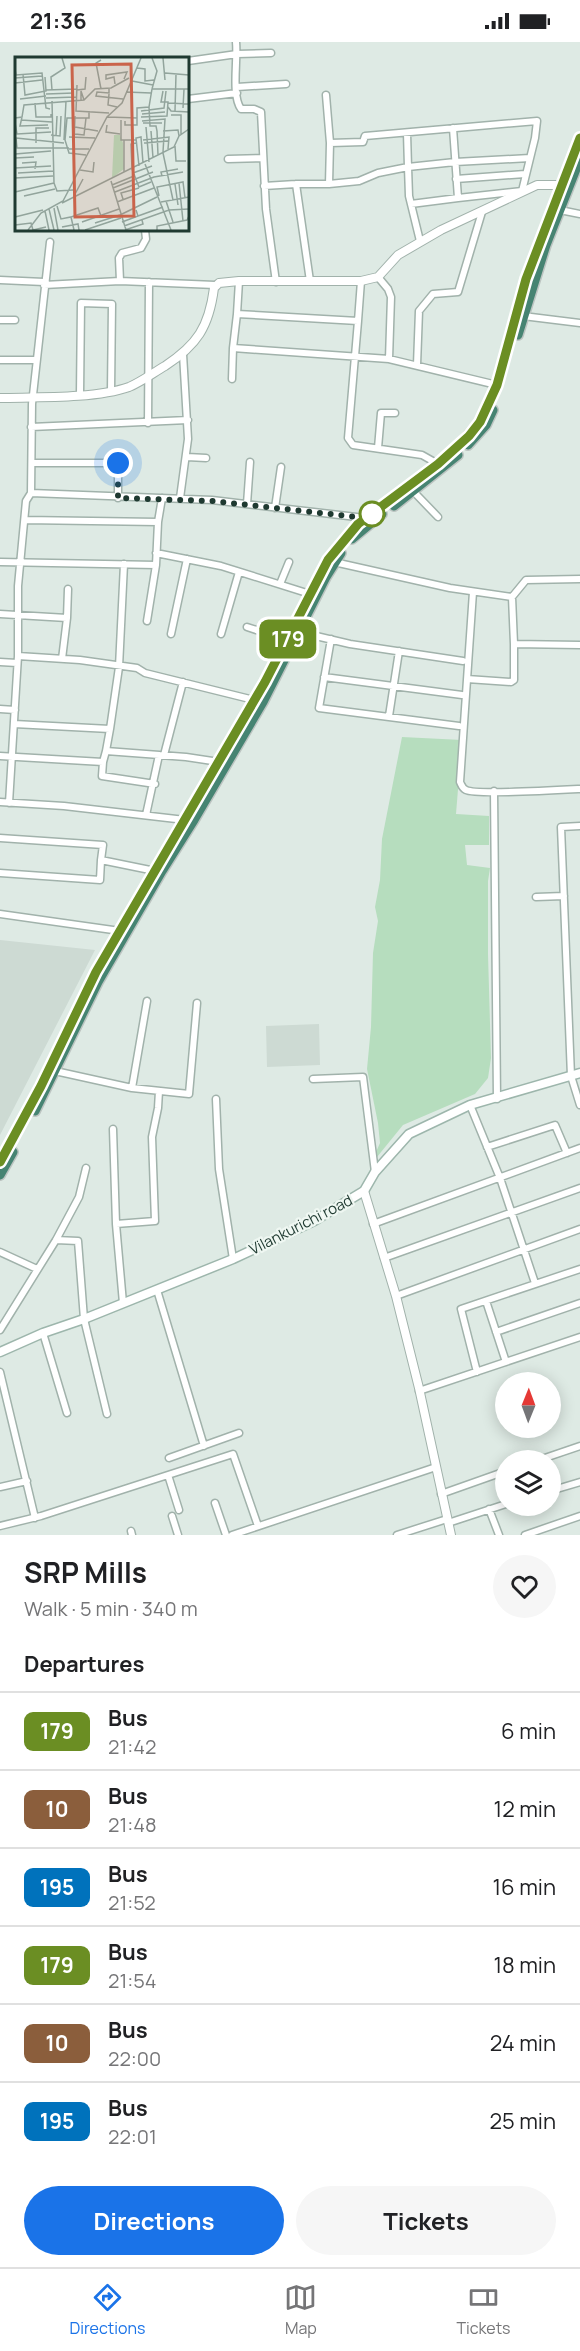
<!DOCTYPE html>
<html lang="en">
<head>
<meta charset="utf-8">
<style>
  :root { --surface:#fff; --page:#f6f6f6; --text:#202124; --muted:#757577; --line:#e0e0e0; --accent:#1a73e8 }
  body { margin:0; font-family:Manrope,sans-serif; background:var(--page); color:var(--text); height:100vh; display:flex; flex-direction:column; font-size:22px; white-space:nowrap }
  * { box-sizing:border-box; margin:0 }
  p { font-size:20px; color:var(--muted) }
  .icon { flex:none; width:33px; height:33px; fill:none; stroke:currentColor; stroke-width:2; stroke-linecap:round; stroke-linejoin:round }
  .map { position:relative; height:1493px; overflow:hidden }
  .side { display:flex; flex-direction:column; background:var(--surface); flex:1 }
  .side>* { flex:none }
  .badge { padding:0 12px; border-radius:9px; font-size:21px; line-height:39px }
  .needle { width:39px; rotate:1deg }
  .tools { position:absolute; left:495px; top:1330px; display:grid; gap:12px }
  .tools a { display:grid; place-items:center; width:66px; height:66px; border-radius:50%; background:var(--surface); box-shadow:0 3px 15px #0003; font-size:30px }
  .you { position:absolute; width:30px; height:30px; margin:-15px; border:4px solid #fff; border-radius:50%; background:#1a73e8; box-shadow:0 0 0 9px #1a73e833 }
  .map>.badge { position:absolute; translate:-50% -50%; box-shadow:0 0 0 3px #fff }
  h2 { padding:0 24px; font-size:22px; line-height:54px }
  .round { display:grid; place-items:center; flex:none; width:63px; height:63px; border-radius:32px; background:var(--page) }
  .overview { display:flex; align-items:center; justify-content:space-between; height:102px; padding:0 24px }
  h1 { font-size:28px; font-weight:700; line-height:45px }
  .action { display:flex; gap:12px; margin-top:auto; padding:12px 24px }
  .action a { flex:1; height:69px; border-radius:36px; background:var(--accent); color:#fff; font-size:24px; font-weight:700; line-height:69px; text-align:center }
  .action a+a { background:var(--page); color:var(--text) }
  ul { padding:0; list-style:none }
  li { display:flex; align-items:center; gap:18px; height:78px; padding:0 24px; border-top:2px solid var(--line) }
  li div { flex:1 }
  li b { display:block; font-size:22px }
  li em { font-style:normal }
  li .badge { min-width:66px; font-weight:700; text-align:center }
  .status { display:flex; justify-content:space-between; align-items:center; height:42px; padding:0 30px; background:var(--surface); direction:ltr }
  .status svg { height:16px; fill:currentColor }
  .tab-bar { display:flex; justify-content:space-around; align-items:center; height:84px; border-top:2px solid var(--line); background:var(--surface); font-size:16px; color:var(--muted) }
  .tab-bar a { display:grid; justify-items:center; gap:3px }
  .tab-bar .active { color:var(--accent) }
  .map>svg:first-child { display:block }
</style>
</head>
<body>
<div class="status"><b>21:36</b><svg viewBox="0 0 49 12"><path d="M0 12V9h3v3zM5 12V6h3v6zM10 12V3h3v9zM15 12V0h3v12zM26 1h20v11H26zM47 4h2v5h-2z"/></svg></div>
<div class="map">
<svg width="580" height="1493" viewBox="0 0 580 1493">
  <rect width="100%" height="100%" fill="#deeae4"/>
  <!-- built -->
  <path fill="#cddad3" d="M0,898L95,908L0,1093Z
    M319,982L320,1023L267,1025L266,984Z"/>
  <!-- green -->
  <path fill="#b6ddbe" d="M402,695L462,698L456,772L489,774V803H465L467,823L490,826L488,839V912L491,1016L488,1036L475,1052L403,1083L377,1115L376,1110L380,1101L378,1081L367,1027L371,985L373,911L378,879L375,865L380,838L382,797Z"/>
  <g fill="none" stroke-linecap="round" stroke-linejoin="round">
    <!-- minor casing -->
    <g stroke="#a1b2ab" stroke-width="9">
      <path id="minor" d="M236,0C238,18 231,53 241,67H254L261,70L266,167L276,240
        M188,19L237,12L271,11
        M237,45L286,42
        M326,53L330,101
        M188,57L237,51
        M407,91L408,125L455,120L530,116
        M228,117L262,116
        M456,137L525,132
        M264,144L296,142
        M411,162L458,156L453,86
        M560,168L580,172
        M420,199L409,154L408,125L378,131L359,139L329,142L330,101L363,100L365,94L537,79L535,96L522,149L458,156
        M50,200L32,362L31,451L212,458L365,476
        M378,235L388,247L391,255L389,317
        M0,238L44,240
        M120,239L215,243
        M310,239L296,142H329
        M361,239L358,279L237,272L233,306L389,317L497,343
        M44,243L120,239L119,216L122,211L141,206L146,197L145,188
        M237,272L239,239
        M523,274L580,281
        M0,278H15
        M358,279L348,396L353,403L422,413L438,422
        M0,318H36
        M417,323L419,269L433,252L458,250L482,170
        M232,337L233,306
        M80,352L81,261L112,262L111,349
        M148,381L149,240
        M31,385L188,378
        M378,406L381,371H395
        M187,415L206,416
        M32,421H118V456
        M413,449L438,475
        M180,456L188,397L183,312
        M247,462L250,420
        M275,466L281,425
        M25,478L158,480
        M156,511L221,524L310,552
        M0,520L156,523L158,480L162,456
        M334,520L450,546L512,555L526,538L580,537
        M280,542L289,520
        M473,550L460,740C462,744 462,746 466,748C476,753 562,748 580,747
        M512,555L514,602L580,603
        M0,572L67,576
        M147,579L156,523
        M247,585L287,598
        M299,590L350,602L463,619
        M171,592L187,517
        M221,592L239,530
        M331,597L319,666L459,684
        M18,614L80,618L137,626L145,631L254,658
        M62,617L67,576L68,547
        M0,620L17,621
        M324,635L462,653
        M467,637L511,640L514,638V602
        M0,667L15,668
        M389,674L399,609
        M14,682L110,687L119,625L124,522
        M106,709L110,687
        M164,713L183,640
        M0,714L103,720L106,709L186,715L219,720
        M103,720L102,734L155,742
        M494,749L497,1057
        M0,760L64,764L185,778
        M9,761L18,614V544L26,459L31,451
        M146,773L159,713
        M580,784L561,785L571,1034L580,1063
        M0,796L103,803L101,818
        M0,831L100,838L101,818L155,829
        M536,855L564,854
        M0,872L120,889
        M55,1029L132,1046L189,1052L197,961
        M313,1037L363,1035L375,1130
        M132,1046L147,959
        M216,1057L219,1127L233,1217
        M470,1063L500,1136L535,1241
        M113,1087L116,1182L123,1261
        M487,1105L555,1083L567,1111
        M116,1182L155,1179L152,1095L158,1066L159,1049
        M373,1182L580,1106
        M56,1198L78,1199L84,1277L107,1372
        M0,1210L37,1227
        M384,1216L580,1146
        M157,1248L204,1404
        M396,1254L580,1187
        M486,1259L506,1320
        M0,1288L56,1198L79,1155L86,1126
        M496,1290L580,1261
        M43,1291L67,1371
        M0,1330L35,1476
        M477,1330L461,1267L580,1227
        M419,1349L580,1295
        M169,1416L239,1391
        M536,1419L580,1404
        M168,1433L179,1468
        M0,1445L27,1439
        M550,1449L580,1440
        M441,1452L506,1429
        M215,1461L226,1493
        M489,1467L499,1493
        M172,1474L178,1493
        M448,1481L506,1462
        M0,1484L41,1474L233,1412L258,1484
        M131,1489L132,1493
        M232,1493L436,1425
        M397,1493L447,1477
        M525,1493L580,1474"/>
    </g>
    <!-- tertiary casing -->
    <g stroke="#a1b2ab" stroke-width="10">
      <path id="tertiary" d="M0,356C36,355 95,357 129,345C141,340 153,331 165,324C197,303 209,285 214,246L219,241L239,239H361L378,235L398,213L441,188L537,143H561
        M364,1149L396,1254L419,1346L451,1493"/>
    </g>
    <!-- secondary casing -->
    <g stroke="#9db6ac" stroke-width="11">
      <path id="secondary" d="M0,1310L43,1291L84,1277L233,1217L314,1179L364,1149L375,1130L409,1092L470,1063L580,1031"/>
    </g>
    <!-- trunk casing -->
    <g stroke="#bcc4c1" stroke-width="12">
      <path id="trunk" d="M518,293L546,203L580,117
        M468,403L486,383L493,368
        M394,464L458,413
        M352,497L382,472
        M35,1069L98,940L162,829L194,778L263,660L326,535L341,511
        M0,1120L41,1044L96,930L265,641L328,518L358,482L451,412L480,380L497,343L526,237L580,96
        M0,1133L13,1110"/>
    </g>
    <!-- minor -->
    <use href="#minor" stroke="#fff" stroke-width="6"/>
    <!-- tertiary -->
    <use href="#tertiary" stroke="#fff" stroke-width="8"/>
    <!-- secondary -->
    <use href="#secondary" stroke="#fff" stroke-width="8"/>
    <!-- trunk -->
    <use href="#trunk" stroke="#468472" stroke-width="9"/>
  </g>
  <g fill="none" stroke-linecap="round" stroke-linejoin="round">
    <!-- line casing -->
    <g stroke="#fff" stroke-width="14">
      <path id="line" d="M0,1120L41,1044L96,930L265,640L328,518L358,482L438,422L469,394L480,380L497,343L526,237L580,96"/>
    </g>
    <!-- line -->
    <use href="#line" stroke="#6b8e23" stroke-width="9"/>
    <!-- walk -->
    <path stroke="#1f3a31" stroke-width="6" stroke-dasharray="0 10.8" d="M118,421V456L212,459L366,476L372,472"/>
  </g>
  <!-- markers -->
  <circle fill="#fff" stroke="#6b8e23" stroke-width="3" cx="372" cy="472" r="12"/>
  <g text-anchor="middle" stroke-width="4.5" stroke-linejoin="round" paint-order="stroke">
    <!-- street labels -->
    <g font-size="15" fill="#1f3a31" stroke="#eff7f2">
      <text transform="translate(301 1183) rotate(-27)" y="5">Vilankurichi road</text>
    </g>
  </g>
  <!-- overview -->
  <g transform="translate(15 15)">
    <rect width="174" height="174" fill="#deeae4"/>
    <path d="M99,78H105L108,86L109,112L97,121Z" fill="#b6ddbe"/>
    <path fill="none" stroke="#92a49c" stroke-width="1.5" d="M148,1L150,23M122,11L130,12V24L139,23M0,12L1,18L27,16L31,51L35,52M150,16L174,18M8,17L10,38L31,34L30,20M0,21L27,19M117,24L138,28M0,26L27,23M100,27L99,20L91,22V18L112,15L109,22M62,28L61,54L94,56M86,32L81,6L86,3M94,32V36L82,35L81,39L108,42M137,32L142,14L137,1M31,33L62,32M37,33L36,20L50,11L47,1M62,33L70,32L71,20M111,35L136,36M31,37L59,36M94,37L93,48L102,50M31,41L61,40M5,42L31,39M37,44L39,126L42,134L58,133M66,44V34L69,43M20,46L21,60H36V57M153,46L174,47M134,50L135,69H141L142,74L143,98M153,50L156,54L174,55M168,51L169,32M126,54L149,51L151,34M160,54L161,17M127,57L150,55M156,58H166V77M7,60L5,69L33,68M92,60L122,61V51L134,50L137,32H174M126,60L152,59L153,45H146L148,34M0,61L7,60L9,48L69,43L80,32L96,31L114,21M6,63L37,65M106,63V83H121M110,64V68H122V61M127,64L150,62L148,95M0,66L2,77L36,75M128,66H147M92,68L91,75L105,77M60,70L83,74M131,70L134,105M136,74L138,101M148,74L163,73L164,79M60,77L69,78L71,61M36,78L45,79L46,59M41,79L42,59M54,80L80,81M1,81L2,91H54M1,81L49,86M49,83L51,44M109,83V115M128,83L154,80L153,92M59,85L60,59M21,86V71H34M121,86L116,87L117,112L124,130L136,125M129,86L153,84M160,89L161,104H171M54,92H74M148,96L158,143M0,97L36,94M71,98L54,96L50,83L52,61H74V54M0,101L19,100M7,106L21,105L20,112M130,107L156,173M124,109L121,81L126,80L128,106M0,111L36,109M65,113L78,115L79,105M3,116L38,114M118,116L137,109M147,119L146,115L163,112M96,124L111,173M0,126V121L38,119M164,126L168,164M160,127L163,148M97,128L119,119M98,131L138,115M0,135L39,126M100,135L139,120L168,115M9,139L40,132M59,139L68,122M144,139L142,130L168,125L170,141M108,142L106,136L124,131M151,144L158,165M102,145L139,131M146,145L174,140M47,146L159,90L164,79L174,72M42,149L46,162L56,160L59,173M39,151L43,173M34,152L39,173M30,154L34,173M105,158L142,140M123,159L148,150M0,160L28,153M56,160L83,151L86,159M67,165L104,152M107,165L123,159L121,153M80,166L105,158M0,168L16,166L18,173L31,170M109,169L154,153L174,152M47,170L63,167L64,173M13,173L26,156L48,144L92,60L107,46L126,1M70,173L106,161M110,173L128,167L127,163M142,173V169L172,163L174,159"/>
    <path fill="#ca644b" fill-opacity="0.15" stroke="#ca644b" stroke-width="3" d="M116,7L119,159L60,160L57,8Z"/>
    <rect width="174" height="174" fill="none" stroke="#1f3a31" stroke-width="3"/>
  </g>
</svg>
<div class="tools">
<a><svg class="needle" viewBox="-14 -14 28 28"><path d="M0-13l5 13h-10z" fill="#e53935"/><path d="M0 13l5-13h-10z" fill="#757577"/></svg></a>
<a><svg class="icon" aria-label="layers" viewBox="0 0 24 24"><path d="M12 4l9 5-9 5-9-5zM3 14l9 5 9-5"/></svg></a>
</div>
<div class="you" style="left:118px;top:421px"></div>
<b class="badge" style="left:288px;top:597px;background:#6b8e23;color:#fff">179</b>
</div>
<section class="side">
<div class="overview"><div><h1>SRP Mills</h1><p>Walk · 5 min · 340 m</p></div><a class="round"><svg class="icon" aria-label="heart" viewBox="0 0 24 24"><path d="M12 20l-8-8c-3-5 5-10 8-4 3-6 11-1 8 4z"/></svg></a></div>
<h2>Departures</h2>
<ul>
<li><span class="badge" style="background:#6b8e23;color:#fff">179</span><div><b>Bus</b><p>21:42</p></div><em>6 min</em></li>
<li><span class="badge" style="background:#8b5e3c;color:#fff">10</span><div><b>Bus</b><p>21:48</p></div><em>12 min</em></li>
<li><span class="badge" style="background:#0072bc;color:#fff">195</span><div><b>Bus</b><p>21:52</p></div><em>16 min</em></li>
<li><span class="badge" style="background:#6b8e23;color:#fff">179</span><div><b>Bus</b><p>21:54</p></div><em>18 min</em></li>
<li><span class="badge" style="background:#8b5e3c;color:#fff">10</span><div><b>Bus</b><p>22:00</p></div><em>24 min</em></li>
<li><span class="badge" style="background:#0072bc;color:#fff">195</span><div><b>Bus</b><p>22:01</p></div><em>25 min</em></li>
</ul>
<div class="action"><a>Directions</a><a>Tickets</a></div>
</section>
<nav class="tab-bar">
<a class="active"><svg class="icon" aria-label="directions" viewBox="0 0 24 24"><path d="M12 3l9 9-9 9-9-9zM9 14v-3h6M13 9l2 2-2 2"/></svg>Directions</a>
<a><svg class="icon" aria-label="map" viewBox="0 0 24 24"><path d="M3 6l6-2 6 2 6-2v14l-6 2-6-2-6 2zM9 4v14M15 6v14"/></svg>Map</a>
<a><svg class="icon" aria-label="tickets" viewBox="0 0 24 24"><path d="M3 7h18v10H3zM15 7v10"/></svg>Tickets</a>
</nav>
</body>
</html>
